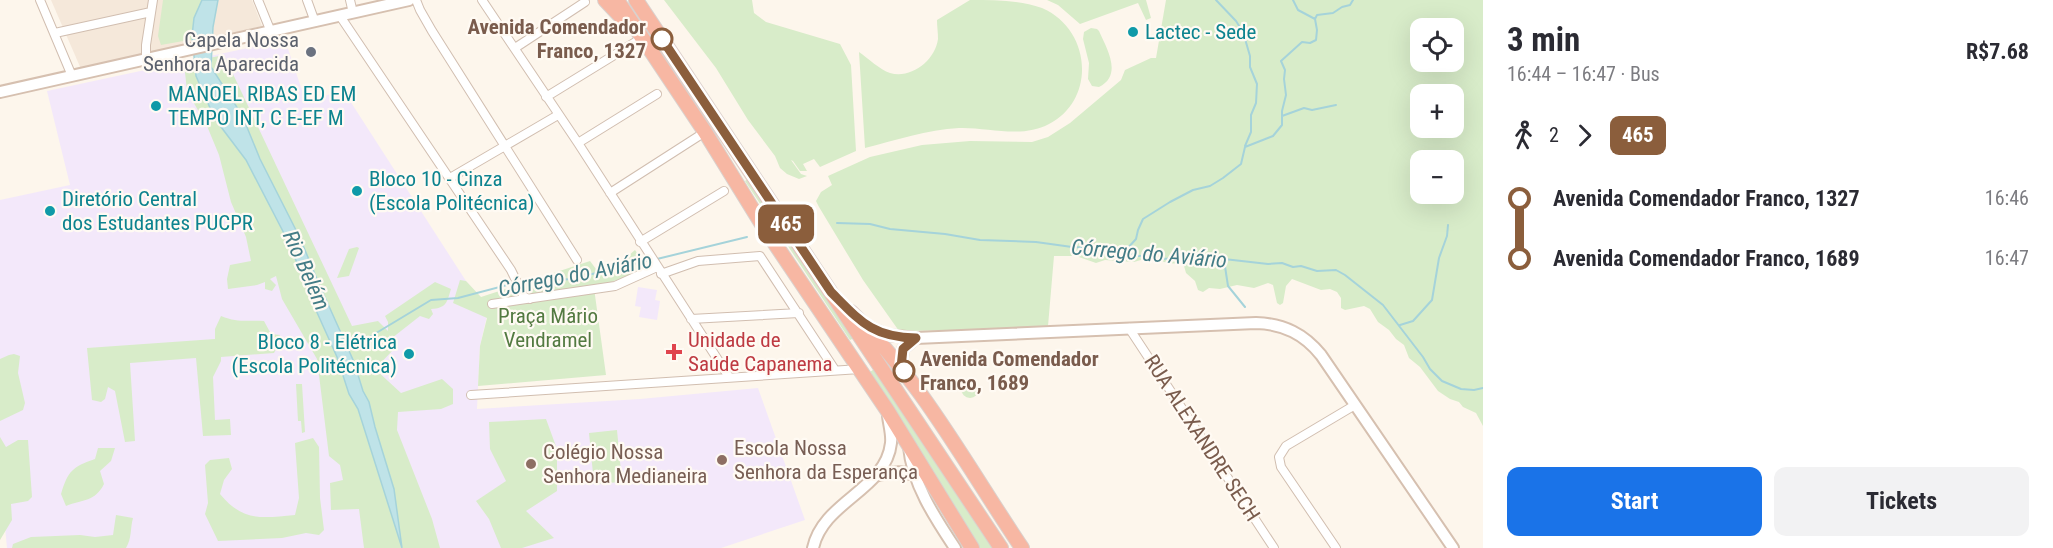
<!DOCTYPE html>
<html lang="en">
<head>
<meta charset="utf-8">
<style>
  :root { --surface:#fff; --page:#f2f2f3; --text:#2b2b33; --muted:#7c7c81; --accent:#1a73e8 }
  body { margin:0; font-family:"Roboto Condensed",sans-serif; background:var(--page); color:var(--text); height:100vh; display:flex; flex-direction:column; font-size:22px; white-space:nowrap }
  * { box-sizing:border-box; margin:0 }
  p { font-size:20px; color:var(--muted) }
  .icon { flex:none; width:33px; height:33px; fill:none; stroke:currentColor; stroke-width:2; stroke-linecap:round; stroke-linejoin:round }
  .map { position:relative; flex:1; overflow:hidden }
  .side { display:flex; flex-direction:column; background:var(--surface); width:570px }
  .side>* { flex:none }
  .badge { padding:0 12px; border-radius:9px; font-size:21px; line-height:39px }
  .fabs { position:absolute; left:1410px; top:18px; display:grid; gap:12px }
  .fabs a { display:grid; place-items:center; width:54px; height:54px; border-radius:12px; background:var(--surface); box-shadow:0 6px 24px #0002; font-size:30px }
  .map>.badge { position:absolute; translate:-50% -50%; box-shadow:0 0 0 3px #fff }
  .legs { display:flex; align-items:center; gap:9px; height:66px; padding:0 24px; font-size:20px }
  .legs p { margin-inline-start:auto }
  .headline { display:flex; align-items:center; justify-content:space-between; height:102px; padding:0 24px }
  h1 { font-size:33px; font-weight:700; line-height:45px }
  .primary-button { display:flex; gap:12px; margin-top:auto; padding:12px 24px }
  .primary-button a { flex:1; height:69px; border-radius:12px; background:var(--accent); color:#fff; font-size:24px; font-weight:700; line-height:69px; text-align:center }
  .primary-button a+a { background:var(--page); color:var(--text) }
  ul { padding:0 24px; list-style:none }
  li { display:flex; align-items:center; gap:21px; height:60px; font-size:22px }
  li i { display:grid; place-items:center; width:9px; height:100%; margin:0 8px; background:currentColor }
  li i::after { content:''; width:15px; height:15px; margin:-8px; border:4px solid; border-radius:50%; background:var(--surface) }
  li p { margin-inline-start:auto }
  li:first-child i { background:linear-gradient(#0000 50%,currentColor 0) }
  li:last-child i { background:linear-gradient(currentColor 50%,#0000 0) }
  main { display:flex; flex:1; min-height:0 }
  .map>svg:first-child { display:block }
</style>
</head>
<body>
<main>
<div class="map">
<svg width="1483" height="548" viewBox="0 0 1483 548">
  <rect width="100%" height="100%" fill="#fdf6ec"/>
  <!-- residential -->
  <path fill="#f5e8da" d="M51,0H252L262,26L81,69Z"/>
  <!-- education -->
  <path fill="#f3e8fa" d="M285,40L306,102L343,90L466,281L489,307L480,346L477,409L640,399L758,388L805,520L721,548H7L0,476V200L70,185L47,91Z
    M638,287L657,290L655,300L660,301L657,320L639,317L641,307L635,306Z"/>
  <!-- green -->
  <path fill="#d8ecc9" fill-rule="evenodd" d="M163,0H205L200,38L161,45L158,36Z
    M664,0H752L754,13L766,22L840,44L851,65L856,151L820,167L814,159L803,164L807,171H800L793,161L791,160L801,174L807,176L799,179L787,174L780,168L775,156L748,120L716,68Z
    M970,0C995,0 1018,0 1042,8C1091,29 1097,99 1049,124C1021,139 988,127 959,128C927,130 896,140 865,148L859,52C868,58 880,70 890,73C911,79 935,61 938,39C938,33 937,26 937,20Z
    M1047,0H1146L1151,18L1146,20L1138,3L1080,24L1058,5Z
    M1166,0H1483V426L1476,413L1463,407L1459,402L1450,399L1438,391L1420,367L1409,358L1404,345L1396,339L1389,330L1378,322L1370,309L1364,306L1345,310L1341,308V298L1337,292L1330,289L1321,290L1292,279L1286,286L1283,303L1280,305L1277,303L1273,285L1268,283L1254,288L1237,285L1220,289L1209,288L1203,292L1198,290L1195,281L1186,273L1184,266L1181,264L1167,263L1151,257L1134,262L1105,260L1096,263L1076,256H1054L1048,326L974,330L899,331L863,280L819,207L816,201L821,192L832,185L828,176L870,157L922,145L970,141L1032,142L1048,137L1070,123L1121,80L1125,70L1151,58H1156ZM1420,28H1454V62H1420ZM1420,94H1454V128H1420ZM1420,160H1454V194H1420Z
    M1091,28L1097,29L1099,31C1107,49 1123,75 1099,87L1092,86L1088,79L1089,63L1083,39L1084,32Z
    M224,55L352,326L378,321L388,331V322L385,316L435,282L451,289C447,302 447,308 431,309L433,314L429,319L420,316L392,338L389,335L393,350L375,369L401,393L442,379L453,389V404L441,409L398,412L397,430L432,519L440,548H364L359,509L331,510L330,483L343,480L340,465L329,456L317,359L282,299L276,276L270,279L276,285L272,291L265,289V282L257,285L228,289L227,279L230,265L251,261L246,237L231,202L219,155L207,126L187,91L184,63Z
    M749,178L856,337L850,340L745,181Z
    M357,247L359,248L349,276L337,278L349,249Z
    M635,250L648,269L594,288L606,375L478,386L480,346L487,318L453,303L460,280L466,281L481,297L590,261L596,269L621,262Z
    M221,316C238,323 247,320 264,321L271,334L280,335V341L274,353L221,357V361L213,377L215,420L230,419L231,435L203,436L196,358L130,363L135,441L125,442L115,391L108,387L105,399L101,402L92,400L87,348L215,339V329Z
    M14,354L20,356L18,373L25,403L23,410L0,421V359L9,355Z
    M877,367L995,548H980L966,527L870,372Z
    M961 389a9 9 0 1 1 18 0a9 9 0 1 1-18 0Z
    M296,384H302L305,432L302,433L301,421H298Z
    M546,419L557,449V491L526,511L554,538L522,548H501L489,519L476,501L506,481L490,449L489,422Z
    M617,430L622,482L594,484L589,433Z
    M0,437L6,447L18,440H28L32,497L28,501L11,504L12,520L0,540Z
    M313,438L319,447L320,498L324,530L319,535L306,533L282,538L218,541L205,514L208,503L205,465L210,460L229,458L232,469L224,480L220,494C243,522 262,518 295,515L299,498L295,443Z
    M98,448H115L111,461L100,471L104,484C95,502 83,499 66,506L61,494C68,471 72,467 95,459Z
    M116,515L133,518C130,529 132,538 126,548H12L13,544L31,537L80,535L95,537L113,535Z"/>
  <!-- water -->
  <path fill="#bfe3e8" stroke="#a5d3da" stroke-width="1.5" d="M202,0H218L213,27L211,67L242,115L260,159L300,238L319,284L354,362L363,391L369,402L375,427L394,489L402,548L358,409L349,394L337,357L315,308L289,243L246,160L215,119L196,76L192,36L194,18Z"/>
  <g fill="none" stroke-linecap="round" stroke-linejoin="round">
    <!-- stream -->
    <path stroke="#a5d3da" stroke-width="2" d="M1216,0L1236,21L1243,32L1250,56V67L1257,84L1256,103L1251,115V132L1245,146
      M1293,0L1298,10L1315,19
      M1315,19L1317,15L1333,13L1342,7L1350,5L1353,0
      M1282,116L1304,108L1312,110L1336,105
      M837,223L870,224L890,229L945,234L980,240L1036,242L1072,247L1120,249L1136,256H1147L1158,259L1188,258L1200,261L1224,259L1268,264L1282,263L1293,267L1301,266L1317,271L1336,270L1345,275L1383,305L1423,357L1430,369L1442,381L1461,389L1474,390L1483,388
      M1126,250L1136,239L1138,230L1143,219L1170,202L1193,190L1210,186L1223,178L1241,164L1245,147L1273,136L1282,125V111L1286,95L1284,79L1285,70L1281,61L1302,42L1310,43L1316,40L1317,30L1315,19
      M657,259L747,237
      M1224,260L1228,286L1245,307
      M1400,325L1413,321L1432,300L1439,258L1447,236L1448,225
      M348,350L431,300L458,298L515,283L571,279L651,260"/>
    <!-- street casing -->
    <g stroke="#d1beb0" stroke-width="10">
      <path id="street" d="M40,0L72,76
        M258,0L271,32
        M307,0L315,22
        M350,0L353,13
        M416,0L420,10L432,31L577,260
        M482,0L578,143L729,377
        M340,16L511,270L524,297L530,299
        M55,33L151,12
        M515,48L585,2
        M146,59V45L153,0
        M546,97L642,38
        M578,143L657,94
        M450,178L558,115
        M610,193L705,132
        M640,242L724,191
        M661,274L698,261L760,256L835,370
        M492,304L615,286L657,267
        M691,319L799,313
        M1129,328L1274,548
        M471,395L860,369
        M1336,548L1281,467L1279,457L1286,446L1355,405"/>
    </g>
    <!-- secondary casing -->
    <g stroke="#d6c0b0" stroke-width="14">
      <path id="secondary" d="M0,92L409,0
        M869,327L887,335L916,338L1256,323C1284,324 1304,334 1321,355L1453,548
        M901,367L903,349L916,338
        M909,447C912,483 935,518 955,548
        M875,476C891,472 903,470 919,477
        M813,548C823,501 886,490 891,443C892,434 889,425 888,416"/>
    </g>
    <!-- highway casing -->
    <g stroke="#dad1cd" stroke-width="16">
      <path id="highway" d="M605,0L622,18
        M617,0L705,132L763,226L887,410L972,548
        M636,0L1001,548
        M851,312C921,380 968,468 1022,548"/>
    </g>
    <!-- street -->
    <use href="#street" stroke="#fff" stroke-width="8"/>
    <!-- secondary -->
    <use href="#secondary" stroke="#fff" stroke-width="10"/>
    <!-- highway -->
    <use href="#highway" stroke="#f7b7a3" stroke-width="14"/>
  </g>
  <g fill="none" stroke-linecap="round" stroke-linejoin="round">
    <!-- line-1 casing -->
    <g stroke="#fff" stroke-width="14">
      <path id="line-1" d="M662,39L831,292C860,321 872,337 916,338L903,349L901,367L904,371"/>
    </g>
    <!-- line-1 -->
    <use href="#line-1" stroke="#8b5e3c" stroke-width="9"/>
  </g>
  <!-- markers -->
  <g fill="#0f9aa8" stroke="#fffaf3" stroke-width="2">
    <circle cx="1133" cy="32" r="6"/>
    <circle cx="156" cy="106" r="6"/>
    <circle cx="357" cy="191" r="6"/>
    <circle cx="50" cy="211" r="6"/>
    <circle cx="409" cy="354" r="6"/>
  </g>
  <g fill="#fff" stroke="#8b5e3c" stroke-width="3">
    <circle cx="662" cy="39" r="10"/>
    <circle cx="904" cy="371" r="10"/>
  </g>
  <circle fill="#6b7280" stroke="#fffaf3" stroke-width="2" cx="311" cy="52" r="6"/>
  <path fill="#e0444e" stroke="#fffaf3" stroke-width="2" d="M671 343h6v6h6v6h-6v6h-6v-6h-6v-6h6z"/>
  <g fill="#8d6e63" stroke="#fffaf3" stroke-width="2">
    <circle cx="722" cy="460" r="6"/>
    <circle cx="531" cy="464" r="6"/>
  </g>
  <g text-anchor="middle" stroke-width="4.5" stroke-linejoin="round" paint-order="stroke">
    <!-- stop labels -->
    <g font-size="21" font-weight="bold" fill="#7a5c4d" stroke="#fffaf3" text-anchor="end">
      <text x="646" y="34">Avenida Comendador<tspan x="646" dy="24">Franco, 1327</tspan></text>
      <text x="920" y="366" text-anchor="start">Avenida Comendador<tspan x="920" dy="24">Franco, 1689</tspan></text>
    </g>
    <!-- culture labels -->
    <g font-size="21" fill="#0d838f" stroke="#fffaf3" text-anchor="start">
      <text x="1145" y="39">Lactec - Sede</text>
      <text x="168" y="101">MANOEL RIBAS ED EM<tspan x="168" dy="24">TEMPO INT, C E-EF M</tspan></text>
      <text x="369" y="186">Bloco 10 - Cinza<tspan x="369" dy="24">(Escola Politécnica)</tspan></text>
      <text x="62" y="206">Diretório Central<tspan x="62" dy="24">dos Estudantes PUCPR</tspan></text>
      <text x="397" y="349" text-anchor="end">Bloco 8 - Elétrica<tspan x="397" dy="24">(Escola Politécnica)</tspan></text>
    </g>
    <!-- worship labels -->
    <g font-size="21" fill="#5b616d" stroke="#fffaf3" text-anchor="end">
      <text x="299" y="47">Capela Nossa<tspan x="299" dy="24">Senhora Aparecida</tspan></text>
    </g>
    <!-- park labels -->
    <g font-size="21" fill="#537a41" stroke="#fffaf3">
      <text x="548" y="323">Praça Mário<tspan x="548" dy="24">Vendramel</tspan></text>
    </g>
    <!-- health labels -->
    <g font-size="21" fill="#be3a42" stroke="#fffaf3" text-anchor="start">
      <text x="688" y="347">Unidade de<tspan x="688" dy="24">Saúde Capanema</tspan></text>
    </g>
    <!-- street labels -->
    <g font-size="21" fill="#7a5c4d" stroke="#fffaf3">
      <text transform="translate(1202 438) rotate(57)" y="7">RUA ALEXANDRE SECH</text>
    </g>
    <!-- education labels -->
    <g font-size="21" fill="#785e54" stroke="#fffaf3" text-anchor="start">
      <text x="734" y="455">Escola Nossa<tspan x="734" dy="24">Senhora da Esperança</tspan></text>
      <text x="543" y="459">Colégio Nossa<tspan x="543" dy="24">Senhora Medianeira</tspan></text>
    </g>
    <!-- water labels -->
    <g font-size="22" font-style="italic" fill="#437c86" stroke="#fffaf3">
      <text transform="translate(1149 253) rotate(5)" y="8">Córrego do Aviário</text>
      <text transform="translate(307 270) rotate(66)" y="8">Rio Belém</text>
      <text transform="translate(575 274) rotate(-11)" y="8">Córrego do Aviário</text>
    </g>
  </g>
</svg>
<div class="fabs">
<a><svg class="icon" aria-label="locate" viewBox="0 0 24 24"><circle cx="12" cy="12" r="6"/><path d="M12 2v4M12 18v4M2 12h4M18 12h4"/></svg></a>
<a>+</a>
<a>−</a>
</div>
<b class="badge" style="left:786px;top:224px;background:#8b5e3c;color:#fff">465</b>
</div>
<section class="side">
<div class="headline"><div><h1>3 min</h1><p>16:44 – 16:47 · Bus</p></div><b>R$7.68</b></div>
<div class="legs"><svg class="icon" aria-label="walk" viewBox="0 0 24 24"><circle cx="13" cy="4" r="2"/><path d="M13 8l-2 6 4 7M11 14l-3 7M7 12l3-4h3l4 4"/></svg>2<svg class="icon" aria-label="forward" viewBox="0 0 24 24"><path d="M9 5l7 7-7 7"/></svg><b class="badge" style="background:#8b5e3c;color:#fff">465</b></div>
<ul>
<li><i style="color:#8b5e3c"></i><b>Avenida Comendador Franco, 1327</b><p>16:46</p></li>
<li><i style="color:#8b5e3c"></i><b>Avenida Comendador Franco, 1689</b><p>16:47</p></li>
</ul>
<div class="primary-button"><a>Start</a><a>Tickets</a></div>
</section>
</main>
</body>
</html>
